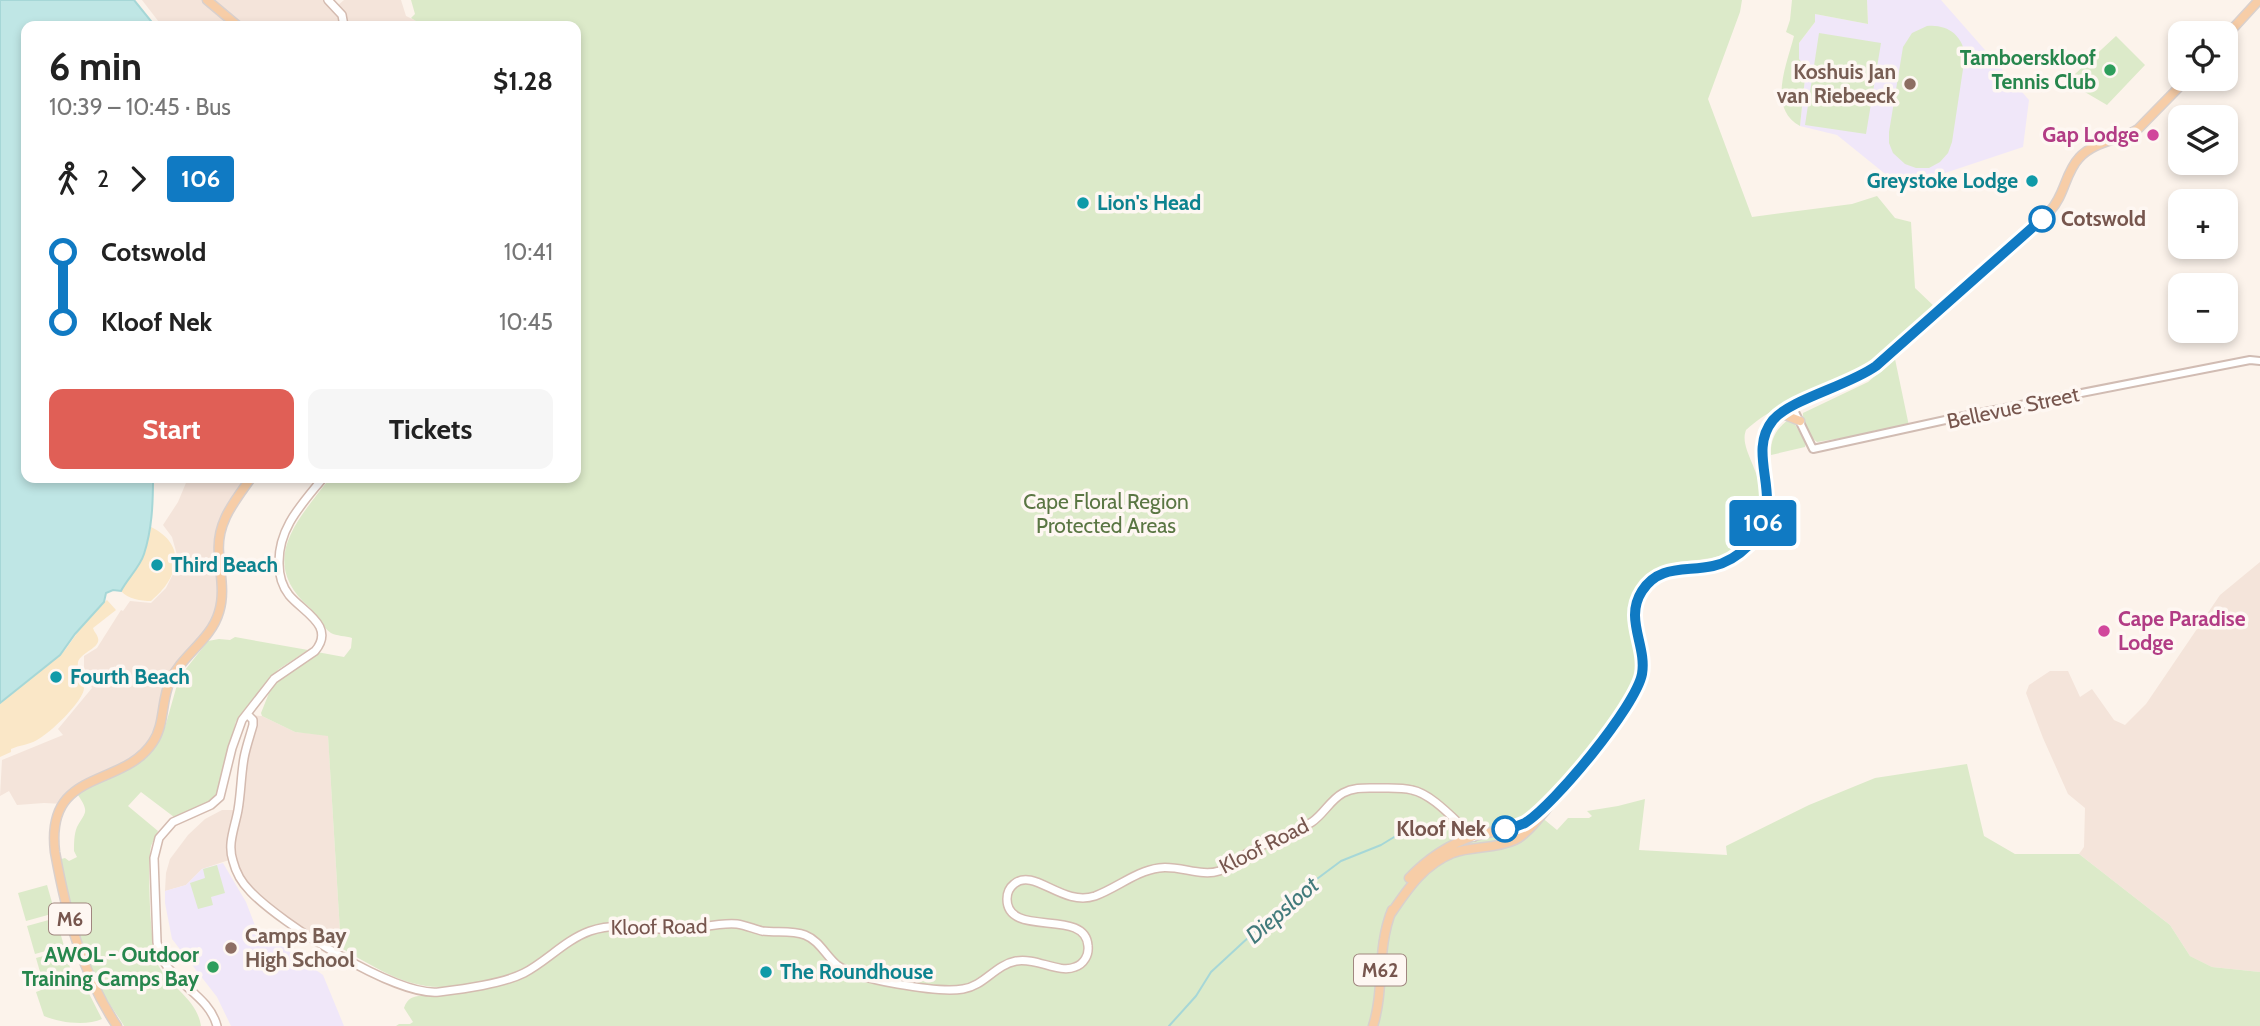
<!DOCTYPE html>
<html lang="en">
<head>
<meta charset="utf-8">
<style>
  :root { --surface:#fff; --page:#f6f6f6; --text:#222; --muted:#767676; --accent:#e05f56 }
  body { margin:0; font-family:Cabin,sans-serif; background:var(--page); color:var(--text); height:100vh; display:flex; flex-direction:column; font-size:26px; white-space:nowrap }
  * { box-sizing:border-box; margin:0 }
  p { font-size:23px; color:var(--muted) }
  .icon { flex:none; width:38px; height:38px; fill:none; stroke:currentColor; stroke-width:2; stroke-linecap:round; stroke-linejoin:round }
  .map { position:relative; flex:1; overflow:hidden }
  .side { position:absolute; left:21px; top:21px; width:560px; height:462px; display:flex; flex-direction:column; background:var(--surface); border-radius:14px; box-shadow:0 4px 10px #0003 }
  .side>* { flex:none }
  .badge { padding:0 14px; border-radius:5px; font-size:24px; line-height:46px }
  .controls { position:absolute; left:2168px; top:21px; display:grid; gap:14px }
  .controls a { display:grid; place-items:center; width:70px; height:70px; border-radius:14px; background:var(--surface); box-shadow:0 4px 10px #0003; font-size:35px }
  .map>.badge { position:absolute; translate:-50% -50%; box-shadow:0 0 0 4px #fff }
  .legs { display:flex; align-items:center; gap:10px; height:77px; padding:0 28px; font-size:23px }
  .legs p { margin-inline-start:auto }
  .summary { display:flex; align-items:center; justify-content:space-between; height:119px; padding:0 28px }
  h1 { font-size:38px; font-weight:800; line-height:52px }
  .primary-button { display:flex; gap:14px; margin-top:auto; padding:14px 28px }
  .primary-button a { flex:1; height:80px; border-radius:14px; background:var(--accent); color:#fff; font-size:28px; font-weight:800; line-height:80px; text-align:center }
  .primary-button a+a { background:var(--page); color:var(--text) }
  ul { padding:0 28px; list-style:none }
  li { display:flex; align-items:center; gap:24px; height:70px; font-size:26px }
  li i { display:grid; place-items:center; width:10px; height:100%; margin:0 9px; background:currentColor }
  li i::after { content:''; width:18px; height:18px; margin:-9px; border:5px solid; border-radius:50%; background:var(--surface) }
  li p { margin-inline-start:auto }
  li:first-child i { background:linear-gradient(#0000 50%,currentColor 0) }
  li:last-child i { background:linear-gradient(currentColor 50%,#0000 0) }
  .map>svg:first-child { display:block }
</style>
</head>
<body>
<div class="map">
<svg width="2260" height="1026" viewBox="0 0 2260 1026">
  <rect width="100%" height="100%" fill="#fcf3eb"/>
  <!-- residential -->
  <path fill="#f4e4da" d="M142,0H328L336,7L344,0H401L406,16L427,26H162Z
    M188,478H251L221,527L219,615L176,672L157,733L138,758L92,780L64,804L44,803L17,805L9,791L0,796L2,760L63,735L58,729L92,688L84,667V656L97,648L121,610L123,611L130,601L151,603L166,588L179,562L172,537L163,525L178,502Z
    M2260,562V972L2212,967L2190,956L2170,925L2079,854L2084,847L2085,808L2068,794L2043,738L2026,693L2029,685L2050,671H2068L2080,697L2092,689L2114,720L2125,725L2146,704L2220,595Z
    M248,715L262,716L295,732L328,735L341,948L338,953L256,897L232,859L202,869L186,885L165,891L166,873L170,859L188,835L205,819L222,810H238L252,730Z"/>
  <!-- education -->
  <path fill="#f0e7f9" d="M1867,0H1941L2029,100L2023,147L1894,190L1889,177L1837,135L1800,126L1806,68L1799,59V43L1815,22V14L1868,24Z
    M223,863L246,902L256,928L323,975L344,1026H231L217,997L172,939L165,903V891L186,885L202,869Z"/>
  <!-- green -->
  <path fill="#dceac9" d="M411,0H1742L1740,12L1708,99L1752,217L1852,204L1877,196L1895,218L1911,222L1915,288L1937,309C1913,328 1887,355 1861,370C1822,393 1779,399 1746,430C1737,453 1774,480 1756,522C1730,582 1672,542 1640,583C1613,617 1645,646 1634,680C1629,697 1616,712 1606,725C1583,755 1559,784 1534,811L1557,830L1568,818H1589L1592,816L1587,811L1618,806L1645,799L1639,850L1727,855L1726,846L1809,805L1875,778L1967,764L1984,836L2015,854H2079L2170,925L2190,956L2212,967L2260,972V1026H396L399,1024H410L413,1022L404,1008C409,993 421,996 434,997L439,987C404,987 371,965 341,948L328,736L295,732L262,716L261,713L269,693L277,682L317,652L344,657L351,648L352,638C346,636 336,636 331,633C323,628 317,615 310,608C257,561 297,521 330,478H576V26H424L411,18L415,14Z
    M1792,0H1867L1868,24L1815,14V22L1799,43V59L1806,68L1800,126C1767,108 1787,64 1794,36L1786,32L1790,20Z
    M1927,26C1947,24 1963,35 1965,56L1952,142L1948,153L1940,162L1929,168H1916L1905,164L1893,153L1889,143V132L1903,47L1912,33Z
    M1819,33L1881,43L1866,134L1805,125Z
    M2116,36L2145,65L2107,105L2078,88L2075,74Z
    M1895,359L1909,426L1879,432L1876,430L1866,434L1817,442C1809,437 1802,422 1803,413L1868,382Z
    M1788,420L1793,421L1806,443L1805,447L1771,455C1770,440 1776,429 1788,420Z
    M235,637L308,650L279,669L265,683L249,708L236,721L217,795L207,803L174,817L141,792L128,806L158,831C156,836 153,841 151,846C147,865 150,949 158,965C170,987 197,999 201,1026H124C117,1014 107,1002 101,989C81,950 67,902 61,859L65,858L69,861L77,857L74,851C74,844 74,834 77,827C85,812 90,813 78,795L88,786L132,766L148,753L165,727L177,685L185,670L208,641L219,639L230,640Z
    M217,865L225,893L211,897L213,905L198,909L190,883L205,878L203,869Z
    M47,885L55,913L26,921L18,893Z
    M56,918L64,946L35,954L27,926Z
    M65,950L73,978L80,976L102,1019C87,1026 60,1023 44,1016L36,992L67,980L44,986L36,958Z"/>
  <!-- sand -->
  <path fill="#fae7c7" d="M151,527C188,545 179,578 151,601C141,601 128,599 121,591L127,578L143,557Z
    M107,600L116,610L93,628C94,632 97,634 98,638C101,648 81,652 78,662C76,672 84,678 84,688C84,701 49,734 37,740C28,745 20,745 11,749V752L0,757V703L65,650L91,614Z"/>
  <!-- water -->
  <path fill="#bfe6e5" stroke="#a6d7d7" stroke-width="2" d="M0,0H134L155,26H26V478H153C153,504 152,529 144,554C140,567 127,579 121,591L113,590L106,593L104,602L75,634L60,655L0,703Z"/>
  <g fill="none" stroke-linecap="round" stroke-linejoin="round">
    <!-- stream -->
    <path stroke="#a6d7d7" stroke-width="2" d="M1169,1026L1196,996L1211,972L1290,899L1341,861L1381,845L1404,831L1407,834L1420,832"/>
    <!-- tertiary casing -->
    <g stroke="#d1bcb3" stroke-width="10">
      <path id="tertiary" d="M1792,406L1813,449L1959,417L2250,360L2260,361"/>
    </g>
    <!-- secondary casing -->
    <g stroke="#d4bbb0" stroke-width="10">
      <path id="secondary" d="M328,0L342,15L344,26
        M248,715L253,720V725C250,736 246,747 244,758C241,775 241,793 238,810C235,827 227,844 233,861C236,873 242,883 250,891C280,923 396,997 439,992C463,989 502,984 524,973C547,961 565,940 590,931C620,921 646,930 676,930C696,930 717,922 737,924C745,925 754,929 762,931C776,933 792,930 805,935C820,941 825,955 837,965C856,980 938,993 963,989C984,986 995,965 1016,961C1036,957 1059,974 1075,967C1084,964 1089,955 1088,946C1086,907 1007,939 1007,899C1007,893 1009,888 1014,884C1034,867 1062,907 1095,896C1117,888 1136,871 1159,868C1179,865 1201,877 1219,871C1230,867 1239,858 1249,852C1269,841 1292,835 1312,822C1324,814 1330,800 1343,793C1354,787 1365,788 1377,788C1388,788 1401,787 1412,790C1433,794 1457,823 1474,837
        M217,1026C208,991 162,981 157,942L154,858L159,838L173,822L211,805L220,797L232,748L242,720L274,679L315,651C336,626 303,612 289,595C282,586 279,575 279,564C278,528 302,504 323,478"/>
    </g>
    <!-- primary casing -->
    <g stroke="#d9d0cd" stroke-width="11">
      <path id="primary" d="M207,0L238,26
        M2226,36L2259,0
        M1780,413L1800,421
        M1409,878C1427,859 1450,844 1474,836C1496,830 1518,830 1536,813
        M1390,915C1407,890 1423,865 1453,853C1472,846 1496,849 1515,840C1526,835 1537,820 1545,811C1550,804 1555,796 1560,790C1585,761 1631,714 1641,678C1649,648 1623,620 1642,591C1659,564 1687,572 1713,566C1728,562 1739,555 1749,545C1791,504 1743,457 1773,420C1791,399 1848,386 1876,366L2050,211C2065,195 2065,173 2079,158C2095,140 2120,141 2138,129L2187,79
        M117,1026C82,974 66,913 55,852C45,767 123,789 153,742C165,724 161,701 170,681C182,655 211,640 219,612C225,593 220,573 219,554C216,523 234,502 251,478
        M1373,1026C1385,988 1376,950 1392,910"/>
    </g>
    <!-- tertiary -->
    <use href="#tertiary" stroke="#fff" stroke-width="6"/>
    <!-- secondary -->
    <use href="#secondary" stroke="#fff" stroke-width="7"/>
    <!-- primary -->
    <use href="#primary" stroke="#f7cda7" stroke-width="8"/>
  </g>
  <g fill="none" stroke-linecap="round" stroke-linejoin="round">
    <!-- line-1 casing -->
    <g stroke="#fff" stroke-width="16">
      <path id="line-1" d="M1505,829C1512,828 1519,826 1525,823C1554,805 1636,706 1642,674C1647,645 1624,619 1642,591C1659,564 1686,572 1713,566C1727,563 1739,555 1749,545C1791,504 1743,457 1773,420C1791,399 1848,386 1876,366L2042,219"/>
    </g>
    <!-- line-1 -->
    <use href="#line-1" stroke="#107ac3" stroke-width="10"/>
  </g>
  <!-- markers -->
  <g fill="#2e9e5b" stroke="#fef7f2" stroke-width="2.5">
    <circle cx="2110" cy="70" r="7"/>
    <circle cx="213" cy="967" r="7"/>
  </g>
  <g fill="#8d6e63" stroke="#fef7f2" stroke-width="2.5">
    <circle cx="1910" cy="84" r="7"/>
    <circle cx="231" cy="948" r="7"/>
  </g>
  <g fill="#d1479c" stroke="#fef7f2" stroke-width="2.5">
    <circle cx="2153" cy="135" r="7"/>
    <circle cx="2104" cy="631" r="7"/>
  </g>
  <g fill="#0f9aa8" stroke="#fef7f2" stroke-width="2.5">
    <circle cx="2032" cy="181" r="7"/>
    <circle cx="1083" cy="203" r="7"/>
    <circle cx="157" cy="565" r="7"/>
    <circle cx="56" cy="677" r="7"/>
    <circle cx="766" cy="972" r="7"/>
  </g>
  <g fill="#fff" stroke="#107ac3" stroke-width="3.5">
    <circle cx="2042" cy="219" r="12"/>
    <circle cx="1505" cy="829" r="12"/>
  </g>
  <g text-anchor="middle" stroke-width="7" stroke-linejoin="round" paint-order="stroke">
    <!-- shield labels -->
    <g fill="#fef7f2" stroke="#a0867f" stroke-width="2">
      <rect x="49" y="903.5" width="42" height="31" rx="5"/>
      <rect x="1354" y="954.5" width="52" height="31" rx="5"/>
    </g>
    <g font-size="19" font-weight="bold" fill="#77564e">
      <text x="70" y="926">M6</text>
      <text x="1380" y="977">M62</text>
    </g>
    <!-- leisure labels -->
    <g font-size="21" font-weight="bold" fill="#27864d" stroke="#fef7f2" text-anchor="end">
      <text x="2096" y="65">Tamboerskloof<tspan x="2096" dy="24">Tennis Club</tspan></text>
      <text x="199" y="962">AWOL - Outdoor<tspan x="199" dy="24">Training Camps Bay</tspan></text>
    </g>
    <!-- education labels -->
    <g font-size="21" font-weight="bold" fill="#785e54" stroke="#fef7f2" text-anchor="end">
      <text x="1896" y="79">Koshuis Jan<tspan x="1896" dy="24">van Riebeeck</tspan></text>
      <text x="245" y="943" text-anchor="start">Camps Bay<tspan x="245" dy="24">High School</tspan></text>
    </g>
    <!-- hotel labels -->
    <g font-size="21" font-weight="bold" fill="#b23c85" stroke="#fef7f2" text-anchor="end">
      <text x="2139" y="142">Gap Lodge</text>
      <text x="2118" y="626" text-anchor="start">Cape Paradise<tspan x="2118" dy="24">Lodge</tspan></text>
    </g>
    <!-- culture labels -->
    <g font-size="21" font-weight="bold" fill="#0d838f" stroke="#fef7f2" text-anchor="start">
      <text x="2018" y="188" text-anchor="end">Greystoke Lodge</text>
      <text x="1097" y="210">Lion's Head</text>
      <text x="171" y="572">Third Beach</text>
      <text x="70" y="684">Fourth Beach</text>
      <text x="780" y="979">The Roundhouse</text>
    </g>
    <!-- stop labels -->
    <g font-size="21" font-weight="bold" fill="#77564e" stroke="#fef7f2" text-anchor="start">
      <text x="2061" y="226">Cotswold</text>
      <text x="1486" y="836" text-anchor="end">Kloof Nek</text>
    </g>
    <!-- street labels -->
    <g font-size="21" fill="#77564e" stroke="#fef7f2">
      <text transform="translate(2013 408) rotate(-12)" y="7">Bellevue Street</text>
      <text transform="translate(1264 846) rotate(-27)" y="7">Kloof Road</text>
      <text transform="translate(659 927) rotate(-1)" y="7">Kloof Road</text>
    </g>
    <!-- park labels -->
    <g font-size="21" fill="#5a7643" stroke="#fef7f2">
      <text x="1106" y="509">Cape Floral Region<tspan x="1106" dy="24">Protected Areas</tspan></text>
    </g>
    <!-- water labels -->
    <g font-size="23" font-style="italic" fill="#427a7b" stroke="#fef7f2">
      <text transform="translate(1282 910) rotate(-41)" y="8">Diepsloot</text>
    </g>
  </g>
</svg>
<div class="controls">
<a><svg class="icon" aria-label="locate" viewBox="0 0 24 24"><circle cx="12" cy="12" r="6"/><path d="M12 2v4M12 18v4M2 12h4M18 12h4"/></svg></a>
<a><svg class="icon" aria-label="layers" viewBox="0 0 24 24"><path d="M12 4l9 5-9 5-9-5zM3 14l9 5 9-5"/></svg></a>
<a>+</a>
<a>−</a>
</div>
<b class="badge" style="left:1763px;top:523px;background:#107ac3;color:#fff">106</b>
<section class="side">
<div class="summary"><div><h1>6 min</h1><p>10:39 – 10:45 · Bus</p></div><b>$1.28</b></div>
<div class="legs"><svg class="icon" aria-label="walk" viewBox="0 0 24 24"><circle cx="13" cy="4" r="2"/><path d="M13 8l-2 6 4 7M11 14l-3 7M7 12l3-4h3l4 4"/></svg>2<svg class="icon" aria-label="forward" viewBox="0 0 24 24"><path d="M9 5l7 7-7 7"/></svg><b class="badge" style="background:#107ac3;color:#fff">106</b></div>
<ul>
<li><i style="color:#107ac3"></i><b>Cotswold</b><p>10:41</p></li>
<li><i style="color:#107ac3"></i><b>Kloof Nek</b><p>10:45</p></li>
</ul>
<div class="primary-button"><a>Start</a><a>Tickets</a></div>
</section>
</div>
</body>
</html>
